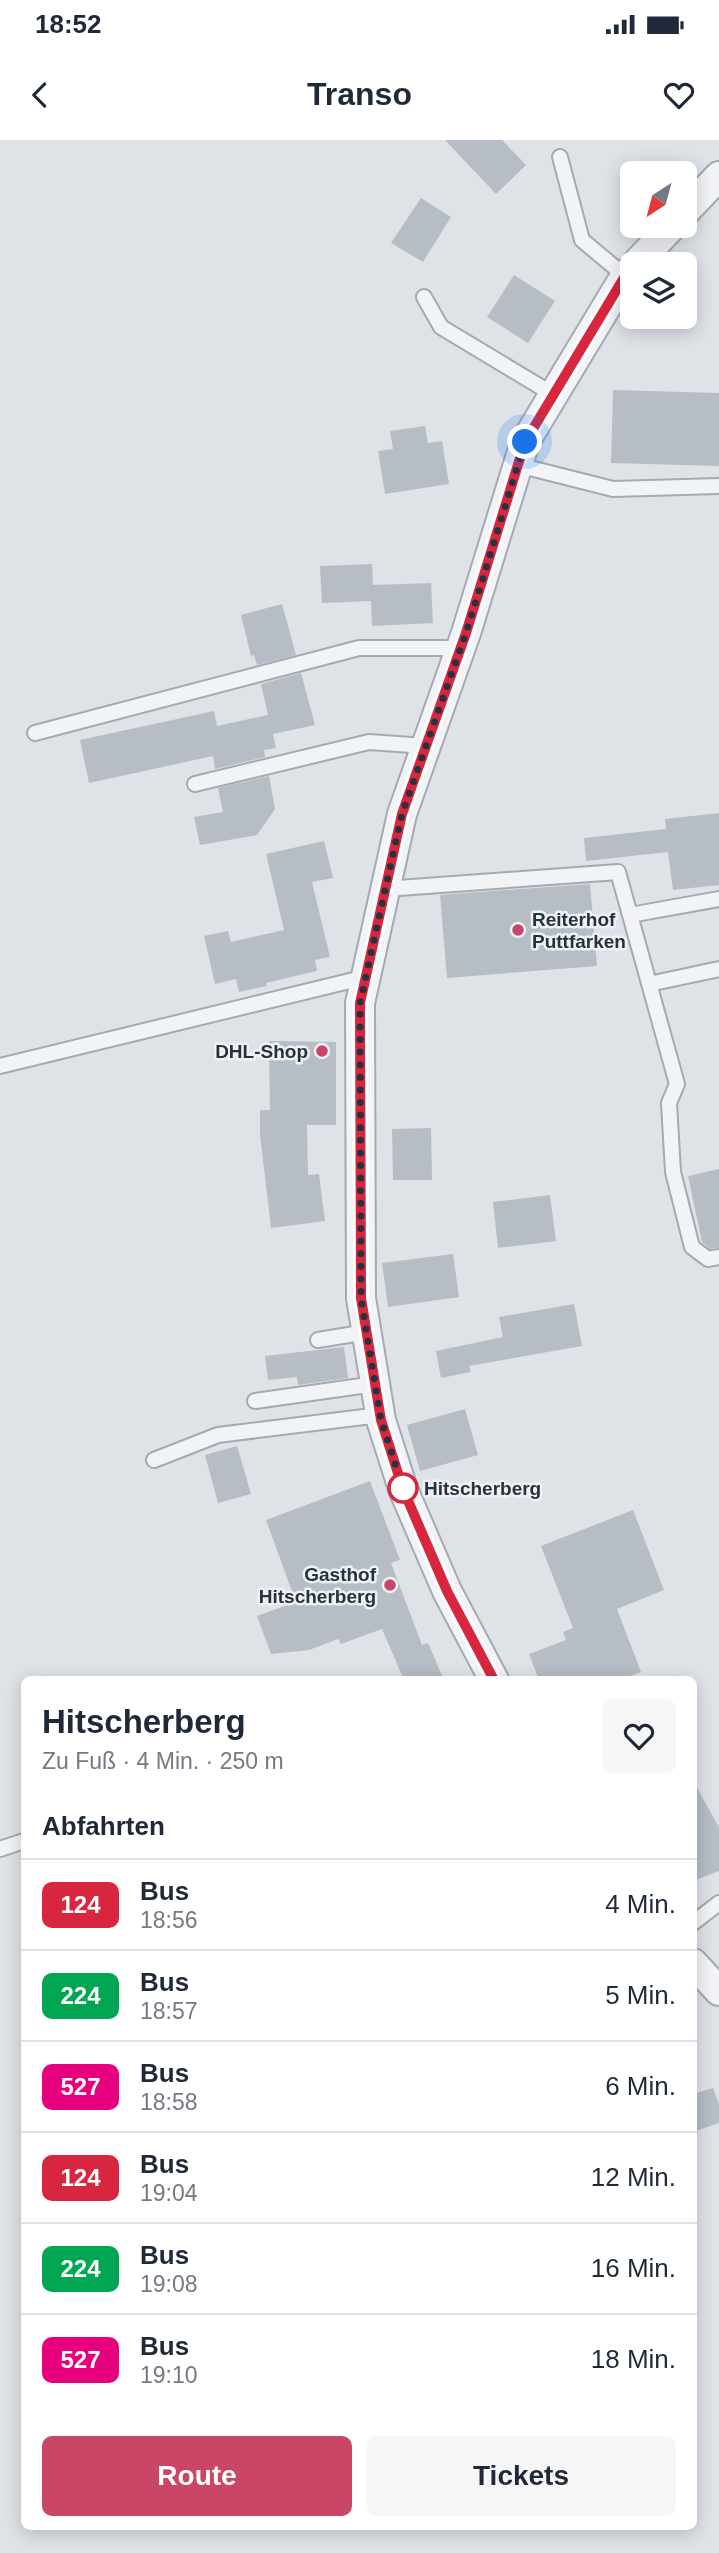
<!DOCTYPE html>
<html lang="de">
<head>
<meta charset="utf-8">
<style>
  :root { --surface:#fff; --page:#f6f6f7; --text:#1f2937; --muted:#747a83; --line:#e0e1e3; --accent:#ca4667 }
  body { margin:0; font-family:Helvetica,sans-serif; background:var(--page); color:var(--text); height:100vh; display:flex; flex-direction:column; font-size:26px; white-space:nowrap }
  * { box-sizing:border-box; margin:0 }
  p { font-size:23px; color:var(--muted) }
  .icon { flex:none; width:38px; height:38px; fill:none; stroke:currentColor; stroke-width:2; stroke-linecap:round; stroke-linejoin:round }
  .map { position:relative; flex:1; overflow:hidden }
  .details { position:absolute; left:21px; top:1536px; width:676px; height:854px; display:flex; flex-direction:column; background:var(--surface); border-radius:10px; box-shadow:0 4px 18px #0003 }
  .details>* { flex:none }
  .badge { padding:0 14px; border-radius:10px; font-size:24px; line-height:46px }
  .needle { width:46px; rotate:216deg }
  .controls { position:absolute; left:620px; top:21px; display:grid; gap:14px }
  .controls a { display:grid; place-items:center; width:77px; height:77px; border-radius:10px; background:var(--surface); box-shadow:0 4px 18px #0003; font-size:35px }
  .you { position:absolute; width:35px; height:35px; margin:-18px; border:5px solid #fff; border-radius:50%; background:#1a73e8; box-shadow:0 0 0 10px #1a73e833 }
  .map>.badge { position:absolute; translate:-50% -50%; box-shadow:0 0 0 4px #fff }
  h2 { padding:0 21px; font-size:26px; line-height:63px }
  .round { display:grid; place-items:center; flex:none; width:74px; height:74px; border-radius:10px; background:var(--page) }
  .headline { display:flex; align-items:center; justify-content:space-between; height:119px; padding:0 21px }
  h1 { font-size:33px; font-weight:800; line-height:52px }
  .primary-button { display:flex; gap:14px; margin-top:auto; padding:14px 21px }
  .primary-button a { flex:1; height:80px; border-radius:10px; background:var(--accent); color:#fff; font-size:28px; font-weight:800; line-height:80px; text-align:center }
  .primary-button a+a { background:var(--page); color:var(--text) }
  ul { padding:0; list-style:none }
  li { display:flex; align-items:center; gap:21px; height:91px; padding:0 21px; border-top:2px solid var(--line) }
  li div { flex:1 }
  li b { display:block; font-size:26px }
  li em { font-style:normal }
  li .badge { min-width:77px; font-weight:700; text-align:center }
  .status { display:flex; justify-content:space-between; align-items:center; height:49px; padding:0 35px; background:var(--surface); direction:ltr }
  .status svg { height:19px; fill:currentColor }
  header { display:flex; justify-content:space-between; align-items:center; height:91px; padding:0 21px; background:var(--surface); font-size:32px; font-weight:800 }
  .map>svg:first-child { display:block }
</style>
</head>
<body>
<div class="status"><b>18:52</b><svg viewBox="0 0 49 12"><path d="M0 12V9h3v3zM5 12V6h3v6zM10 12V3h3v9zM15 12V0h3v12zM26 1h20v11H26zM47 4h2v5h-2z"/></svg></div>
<header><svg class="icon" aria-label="back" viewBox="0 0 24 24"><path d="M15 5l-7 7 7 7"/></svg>Transo<svg class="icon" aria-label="heart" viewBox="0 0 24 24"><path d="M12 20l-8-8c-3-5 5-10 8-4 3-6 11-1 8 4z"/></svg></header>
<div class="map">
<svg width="719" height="2413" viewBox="0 0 719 2413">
  <rect width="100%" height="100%" fill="#dfe3e8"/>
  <!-- building -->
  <path fill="#b6bdc4" d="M445,0H502L526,25L496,54Z
    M421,58L451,77L423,122L391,103Z
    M514,135L555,161L528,203L487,177Z
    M613,250L719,253V326L611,323Z
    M425,286L428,303L442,301L449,344L385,354L378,311L393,309L390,291Z
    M372,424L373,445L431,443L433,483L372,486L371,461L322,463L320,426Z
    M282,464L296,515L257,525L254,515L251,516L241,475Z
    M301,533L315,585L273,594L276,608L264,610L265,617L215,629L213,616L89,643L80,600L214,571L217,586L268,575L261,544Z
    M269,636L275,669L257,695L200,705L194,677L223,672L218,648Z
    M719,673V745L673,750L668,712L586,721L584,698L666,689L665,679Z
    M324,701L333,738L312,742L330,817L315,820L317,831L266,843L267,846L239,852L236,839L215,844L204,796L228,791L231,802L284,790L266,714Z
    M590,744L597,826L447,838L440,755Z
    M269,901L336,902V985H307L308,1035L319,1034L325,1081L271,1088L260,995V970H270Z
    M431,988L432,1040H393L392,989Z
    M719,1029V1108L710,1109L702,1102L688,1036Z
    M550,1055L556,1101L498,1108L493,1062Z
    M453,1114L459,1157L388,1167L382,1123Z
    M574,1164L582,1206L469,1226L471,1232L441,1238L436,1211L503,1197L499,1177Z
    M344,1207L348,1238L298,1245L297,1237L268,1240L265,1216Z
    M465,1269L478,1315L420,1331L407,1285Z
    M237,1306L251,1354L218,1363L205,1315Z
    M370,1341L400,1420L391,1423L422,1505L428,1503L444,1540H404L382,1489L341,1504L338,1499L309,1510L271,1514L257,1476L296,1462L266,1380Z
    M633,1370L664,1450L617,1469L641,1532L619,1540H539L529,1514L566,1500L563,1492L573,1488L541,1406Z
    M693,1641L719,1687V1731L693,1741Z
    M713,1948L719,1965V1983L693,1992V1954Z"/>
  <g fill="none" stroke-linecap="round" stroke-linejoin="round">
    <!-- service casing -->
    <g stroke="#a4aab2" stroke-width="18">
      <path id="service" d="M560,17L582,100L625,136
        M424,157L441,187L554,255
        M518,325L613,349L719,346
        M35,593L359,508H461
        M195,644L369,602L426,606
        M385,749L618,732L677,944L669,963L673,1032L692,1107L708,1119L719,1117
        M630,775L719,759
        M649,844L719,829
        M0,926L366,837
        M318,1200L367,1192
        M255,1261L375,1244
        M154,1320L218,1295L380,1275
        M0,1709L24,1701
        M693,1783L719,1763"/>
    </g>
    <!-- minor casing -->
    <g stroke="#a4aab2" stroke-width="32">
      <path id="minor" d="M684,73L719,36
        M636,124L672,86
        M494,1540L447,1451L403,1349L381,1280L361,1158L360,863L402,674L466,493L525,302L625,136L632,129
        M693,1823L719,1851"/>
    </g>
    <!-- service -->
    <use href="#service" stroke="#f1f3f6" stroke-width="14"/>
    <!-- minor -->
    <use href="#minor" stroke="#f1f3f6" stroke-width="28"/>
  </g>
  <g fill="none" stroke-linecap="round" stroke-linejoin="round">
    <!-- line casing -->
    <g stroke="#fff" stroke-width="16">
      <path id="line" d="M494,1540L447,1451L403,1349L381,1280L361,1158L360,863L402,674L466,493L525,302L625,136L632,129"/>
    </g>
    <!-- line -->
    <use href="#line" stroke="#d7263d" stroke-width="10"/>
    <!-- walk -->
    <path stroke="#28323e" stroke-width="7" stroke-dasharray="0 12.6" d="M403,1348L381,1280L361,1158L360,863L402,674L466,493L525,302"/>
  </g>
  <!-- markers -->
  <g fill="#ca4667" stroke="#eef2f5" stroke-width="2.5">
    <circle cx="518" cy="790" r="7"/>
    <circle cx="322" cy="911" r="7"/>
    <circle cx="390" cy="1445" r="7"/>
  </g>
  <circle fill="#fff" stroke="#d7263d" stroke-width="3.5" cx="403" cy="1348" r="14"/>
  <g text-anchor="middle" stroke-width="5" stroke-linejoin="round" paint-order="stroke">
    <!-- poi labels -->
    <g font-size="19" font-weight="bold" fill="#28323e" stroke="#eef2f5" text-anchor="end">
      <text x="532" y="786" text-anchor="start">Reiterhof<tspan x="532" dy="22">Puttfarken</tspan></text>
      <text x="308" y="918">DHL-Shop</text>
      <text x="376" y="1441">Gasthof<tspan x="376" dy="22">Hitscherberg</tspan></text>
    </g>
    <!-- stop labels -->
    <g font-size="19" font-weight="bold" fill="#28323e" stroke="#eef2f5" text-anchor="start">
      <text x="424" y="1355">Hitscherberg</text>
    </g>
  </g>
</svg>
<div class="controls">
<a><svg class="needle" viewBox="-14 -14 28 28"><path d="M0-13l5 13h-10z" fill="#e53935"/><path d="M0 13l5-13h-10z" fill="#747a83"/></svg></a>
<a><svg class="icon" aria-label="layers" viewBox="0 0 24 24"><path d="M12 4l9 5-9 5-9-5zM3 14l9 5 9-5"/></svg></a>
</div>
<div class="you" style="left:525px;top:302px"></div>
<section class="details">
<div class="headline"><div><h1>Hitscherberg</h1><p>Zu Fuß · 4 Min. · 250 m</p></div><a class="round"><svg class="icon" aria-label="heart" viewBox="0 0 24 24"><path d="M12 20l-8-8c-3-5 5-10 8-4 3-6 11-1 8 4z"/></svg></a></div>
<h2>Abfahrten</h2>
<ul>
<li><span class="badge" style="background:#d7263d;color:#fff">124</span><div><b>Bus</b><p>18:56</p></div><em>4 Min.</em></li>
<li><span class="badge" style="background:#00a651;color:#fff">224</span><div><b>Bus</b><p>18:57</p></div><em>5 Min.</em></li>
<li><span class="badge" style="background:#e6007e;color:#fff">527</span><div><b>Bus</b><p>18:58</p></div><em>6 Min.</em></li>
<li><span class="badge" style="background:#d7263d;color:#fff">124</span><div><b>Bus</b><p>19:04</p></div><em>12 Min.</em></li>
<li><span class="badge" style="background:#00a651;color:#fff">224</span><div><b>Bus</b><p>19:08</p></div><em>16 Min.</em></li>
<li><span class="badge" style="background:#e6007e;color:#fff">527</span><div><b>Bus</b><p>19:10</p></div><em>18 Min.</em></li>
</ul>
<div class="primary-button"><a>Route</a><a>Tickets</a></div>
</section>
</div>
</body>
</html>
